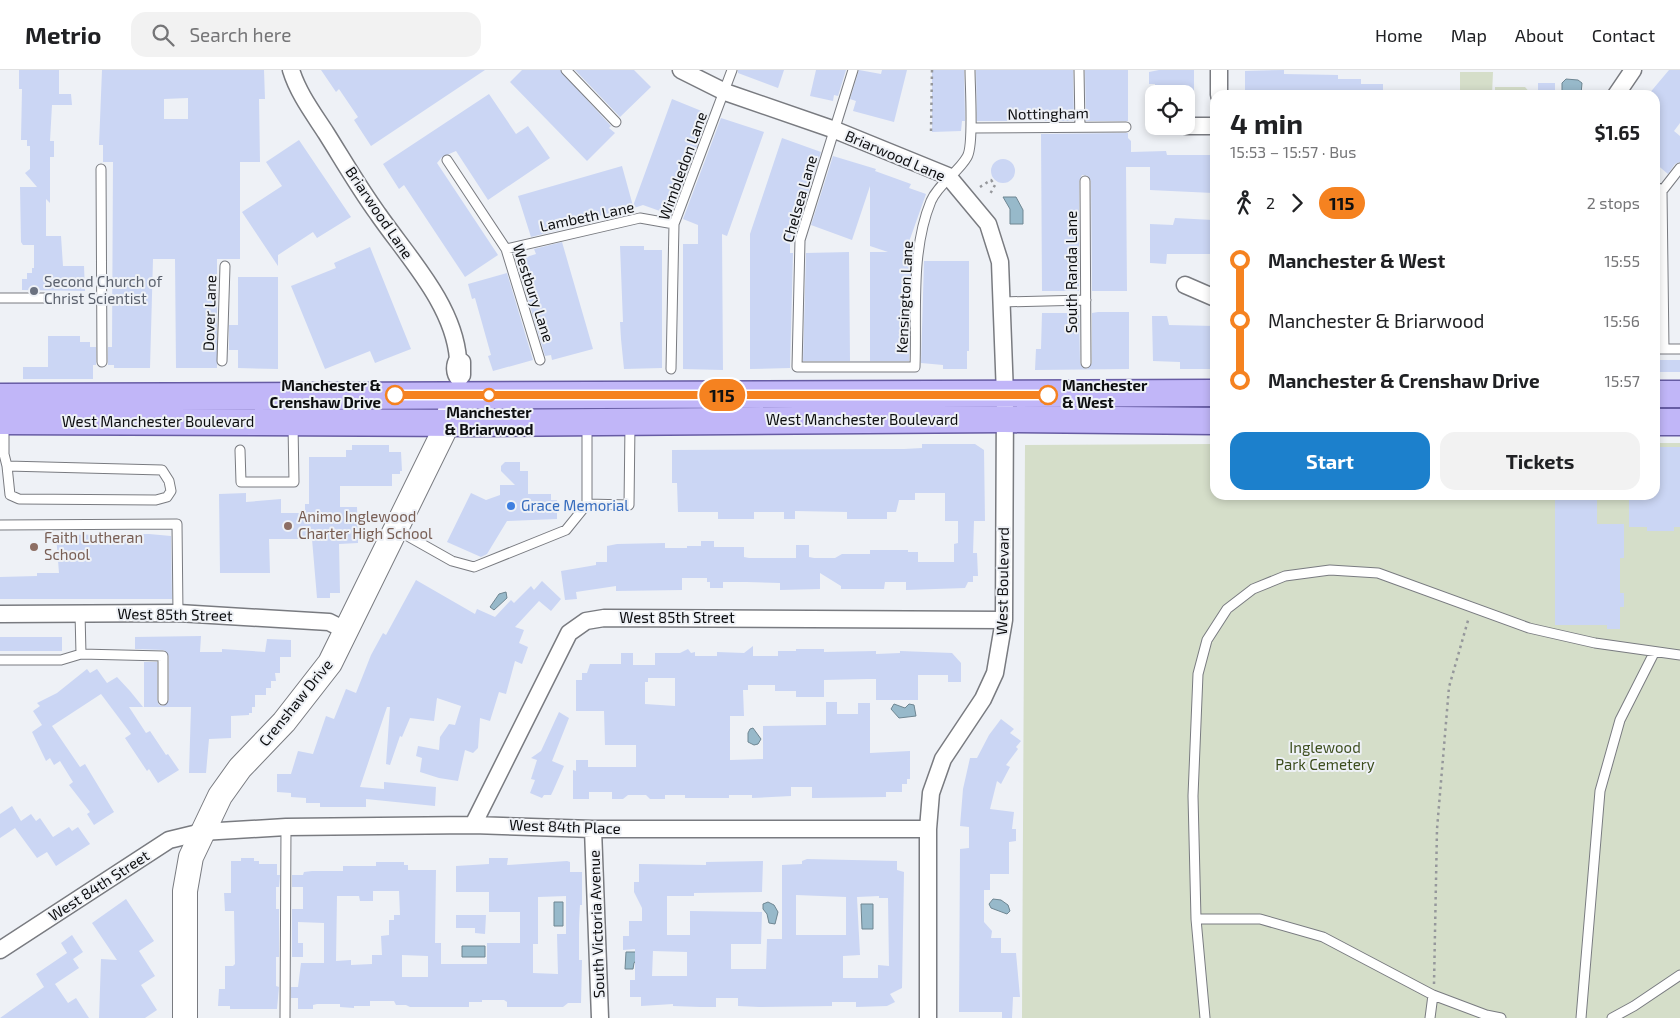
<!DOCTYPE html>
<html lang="en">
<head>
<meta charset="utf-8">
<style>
  :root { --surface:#fff; --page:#f2f2f2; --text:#202124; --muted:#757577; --line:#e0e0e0; --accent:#1c80cc }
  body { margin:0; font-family:"Exo 2",sans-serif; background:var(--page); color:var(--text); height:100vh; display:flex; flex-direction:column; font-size:19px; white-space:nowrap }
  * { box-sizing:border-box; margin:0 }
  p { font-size:16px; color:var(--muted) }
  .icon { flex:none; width:28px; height:28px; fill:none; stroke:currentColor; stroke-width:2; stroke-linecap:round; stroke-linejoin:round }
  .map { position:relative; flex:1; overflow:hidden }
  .side { position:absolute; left:1210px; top:20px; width:450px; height:410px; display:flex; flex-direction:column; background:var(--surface); border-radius:15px; box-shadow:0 2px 8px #0003 }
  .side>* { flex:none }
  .badge { padding:0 10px; border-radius:16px; font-size:18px; line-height:32px }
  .fabs { position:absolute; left:1145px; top:15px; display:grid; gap:10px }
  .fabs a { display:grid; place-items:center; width:50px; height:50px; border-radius:10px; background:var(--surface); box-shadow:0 2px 8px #0003; font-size:25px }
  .map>.badge { position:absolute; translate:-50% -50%; box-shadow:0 0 0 2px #fff }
  .legs { display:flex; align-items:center; gap:8px; height:55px; padding:0 20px; font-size:16px }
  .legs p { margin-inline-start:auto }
  .summary { display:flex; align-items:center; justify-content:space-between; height:85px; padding:0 20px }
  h1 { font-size:28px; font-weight:700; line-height:38px }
  .primary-button { display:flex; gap:10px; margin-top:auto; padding:10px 20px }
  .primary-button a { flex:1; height:58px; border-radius:15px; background:var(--accent); color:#fff; font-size:20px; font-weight:700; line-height:58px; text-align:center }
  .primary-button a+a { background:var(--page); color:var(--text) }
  ul { padding:0 20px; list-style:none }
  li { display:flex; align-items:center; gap:18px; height:60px; font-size:19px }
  li i { display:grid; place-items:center; width:8px; height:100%; margin:0 6px; background:currentColor }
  li i::after { content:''; width:12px; height:12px; margin:-6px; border:4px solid; border-radius:50%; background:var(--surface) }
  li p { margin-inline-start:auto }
  li:first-child i { background:linear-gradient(#0000 50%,currentColor 0) }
  li:last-child i { background:linear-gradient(currentColor 50%,#0000 0) }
  header { display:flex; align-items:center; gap:30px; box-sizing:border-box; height:70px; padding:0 25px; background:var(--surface); border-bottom:1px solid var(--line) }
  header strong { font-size:24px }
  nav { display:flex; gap:28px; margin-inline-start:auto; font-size:18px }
  .search { width:350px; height:45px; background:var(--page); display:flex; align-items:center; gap:12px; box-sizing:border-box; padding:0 18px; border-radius:15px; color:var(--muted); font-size:19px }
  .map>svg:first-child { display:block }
</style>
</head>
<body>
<header>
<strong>Metrio</strong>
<div class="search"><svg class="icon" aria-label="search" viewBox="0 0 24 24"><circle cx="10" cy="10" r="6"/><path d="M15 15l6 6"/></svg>Search here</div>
<nav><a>Home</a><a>Map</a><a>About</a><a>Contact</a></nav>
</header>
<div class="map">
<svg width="1680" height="948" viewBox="0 0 1680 948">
  <rect width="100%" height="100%" fill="#eef1f6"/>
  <!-- green -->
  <path fill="#d5dec9" d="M1460,2H1493L1492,25H1460Z
    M1495,17H1525L1532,25H1495Z
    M1655,373H1680V948H1022L1025,375L1215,374V425H1655Z"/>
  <!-- water -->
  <path fill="#97b9ca" stroke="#6e8692" d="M1566,9L1578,10L1582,13L1581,24L1565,25L1562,20V13Z
    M1003,127H1016L1023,140V154H1010V139Z
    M506,522L507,528L494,540L490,537L499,524Z
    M894,634L905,638L909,634L914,635L916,646L899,648L891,639Z
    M753,658L761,669L758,674L754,675L748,672V663L750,659Z
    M993,829L1001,830L1008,835L1010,841L1007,844L991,838L989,834Z
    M554,832H563V856H554Z
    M768,832L774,835L778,842L775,854L769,853L767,844L763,839V834Z
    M861,834H873V859H862Z
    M462,876H485V887H462Z
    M626,882H643L634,893L633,899H625Z"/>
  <!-- building -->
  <path fill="#cbd6f4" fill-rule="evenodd" d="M19,0H59V24H71L72,35H52L50,71H54V87H50V133L46,129V166H61L63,196H84L85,221L22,220V209H27V203H32V198H34V175H23L21,172L20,117H37L25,103L30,99V76H27V70H21L22,19H19Z
    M102,0H264L265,29H259L260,92H240V189H217V298H176L175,189H153L150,298H114V295H108V277H112L113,92H103V75H99ZM188,28V49H164V29Z
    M321,0H485L371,76L354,50L358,47L339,19L336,22Z
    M522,0H560L611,56L609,58L615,63L587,91L510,12Z
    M575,0H634L651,17L620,47Z
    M738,0H784L778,18L738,3Z
    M816,0H846L838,26L834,25L833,31L810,26Z
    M859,0L881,4L882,0H907L894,52L853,41L856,31L850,29Z
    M932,0H964L965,51H962L961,61L932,62Z
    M976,0H1073L1074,51H1041L1029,50V47H1008V51H977Z
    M1085,0H1128V51H1086Z
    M1159,0H1194V24H1155V14H1149V2Z
    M1284,0V4L1338,5V9H1361V14H1383V25H1245V1Z
    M1669,0H1680V53L1674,61L1680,66V92L1675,94L1668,104L1655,93V25H1648Z
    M1538,13H1555V25H1538Z
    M489,24L516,64L528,56L550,88L488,130L456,81L442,87L437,93L498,185L465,207L404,115L399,119L383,94Z
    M672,29L709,44L671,145L643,135L622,142L621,140L558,157L559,160L531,167L518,126L622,96L633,136Z
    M721,48L764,62L727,166L722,164L723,300L683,299V174H698V155L683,149Z
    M1128,63V68L1131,71V82L1166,81L1167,85H1211L1213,123L1150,120V97H1126L1127,221H1092L1091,111L1088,106L1082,105L1079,111V221H1042L1041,64Z
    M782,68L821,82L799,151L796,150L790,169V183H793L790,298L750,299V164Z
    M299,70L351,147L317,168L313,162L278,185V196L242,142L282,116L266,92Z
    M833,86L876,99L875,101L911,114L909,118L926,124L905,183H910L911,191L909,291H870V182H888L870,176V116L852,170L811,155Z
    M991 101a12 12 0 1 1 24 0a12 12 0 1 1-24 0Z
    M1175,148L1213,150V184H1167L1166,194L1150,193V154L1173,155Z
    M562,172L593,279L552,290L551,285L545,286L519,199L526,197L523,188L536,184L534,179Z
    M620,176H644V180H662V298L624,299L621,269L620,252H623Z
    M370,177L411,279L375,293L370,281L325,299L291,216L336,198L334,193Z
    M849,182L850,291H803L806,183Z
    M924,191H969V281H967V299H943V295L921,293Z
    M507,203L533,290L493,301L488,286L491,285L475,228L472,229L468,214Z
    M238,207H278V299L238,298V280H229V255H238Z
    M1098,242H1129V299L1035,300L1036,279H1041L1042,243H1079L1080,293L1083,298L1087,299L1092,293V243Z
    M1152,246H1167L1169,255L1215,256L1214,299H1180V292L1153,291Z
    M48,266H80V272H90V277H96V295H93V309H23V297H48Z
    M1655,290H1680V302H1655Z
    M922,374H975L984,380L985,451H974L973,483H977L978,506H973V512H968L965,518L906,520V512H885L884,519H841V516L820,503V519L780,520V513L747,512H723V518H710V512H707V508H682V520L616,521V516L576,522L577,529L565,530L561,501L596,495V492H607V476L617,474L665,473V478H687V476H701V471H714V477H744V487L749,488H796V475H809V487L814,488H835L842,484H870V480H908V482H918V492H954V474L958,473V451H945V423H915V430H899L896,442H887V449H847V442L795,441V449H784V442H754V449H718V442H678L677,413H672V380L904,379L922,378Z
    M352,375H389V382H401L402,401H400V404H392V416H340V437H357L358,473L339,474L340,523H330V528H317L312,469H269L270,503H220L219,424L246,423V432L281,429V443H305V434H309V387H346V380H352Z
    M1655,377H1680V457H1674V461H1647V457H1629V425H1655Z
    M505,392H520V401H528V424H551V430H557V449L507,451L487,484L481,487L447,472L471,423L486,430L500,425V415H515L501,401V396Z
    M1555,425H1577V429H1597V454H1624V488H1620V523H1624V537H1620V559H1607V555H1555Z
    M149,464L171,466L172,529H0V507L37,506V503H59L56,465Z
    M416,510L475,544L477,539L495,547L511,530L514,533L531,516L534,520L542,511L561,529L551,541L539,531L515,557L524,560L519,573L528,577L522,594L515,591L506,624L499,622L490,651L480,648L478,678L473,683L465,680L458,711L439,708L420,702L422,688L416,686L418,676L439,680L440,667L449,654L455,655L461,636L437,628L434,651L410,648L402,667L400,666L390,695L386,694L390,637H387L360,717L384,719V712L436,717L435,736L366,729V737H320V733H306V728L291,727V723L277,722V704H291L298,681L313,684L326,646L334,649L346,619L356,623L371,585L383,563L386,565Z
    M201,566L200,582H222V579L265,582L267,569L291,570V587H280V603H275L276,611H271V618H266V625H255V637H252V643H249V645L231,646V668L209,669L206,703H189L191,637H144V592H157V630L159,635L163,636L169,630V586L164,580L135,579V567Z
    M0,567H62V581H0Z
    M753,576V586H778V581H796V579H824V582L876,581V584L900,583V581L952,583L961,593V612H948V605H918V630H876V609H867L824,610V627H796V621H775V615H748V620H743L744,646H730V690L763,689V656L826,655V632H837V644H858V633H870V683L910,681V709H907V714H902V722H886V727L812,728V717H791V726L752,728V725H729V728H685V725H665V729H650L646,725H628L623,729H612V722H589V729H573V700L576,701V690H588V697H636V675H605L604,641H576V610H582V603H587L590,594H621V583H633V595H655V583H680L688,579L691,583L695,582V586H717V582L744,583ZM648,608H675V636L645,634V612H648Z
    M87,599L90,603L97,599L107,613L117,607L130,621L143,637H129L146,663L150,661L166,685L168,684L179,700L158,713L149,699L147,701L125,668L131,664L101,624L52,656L80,697L85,694L114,742L94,755L87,744L90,742L69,715L73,712L60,691L54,695L50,688L46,691L32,662L42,655L33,641L40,636L37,633L57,623Z
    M559,642L569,648L552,691L564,696L553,721L551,725H544L542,728L530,723L535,710L531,709L537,690L531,688L541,681Z
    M1001,649L1014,659L1010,663L1021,671L1016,677L1018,679L1006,695L1010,697L1001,714L997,711L990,739L1014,742L1012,759H1016V771L1009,772V804H990V820H984V852L992,861L991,868H1001V883H1016L1020,927H1013L1012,948H1002V942H959L960,779L969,778V757L960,756L963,719L970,688H977L989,665Z
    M12,736L21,751L31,744L36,751L40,748L53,767L69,757L72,761L78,757L90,774L56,796L47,782L37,788L15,758L0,768V744Z
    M241,788H254V791H259V794H277V805H280L279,817H276V839H279V887H276V916L279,917L277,939H230V936H218L219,919H225V896H233L235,894L234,841H225L224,823H231V791H241Z
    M489,788H508L507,795L567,791L570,792V802H582V835H580L579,853V890H582L581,933H568L563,937H507V932L504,930H482V932H469V937H410L406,935H396L394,931H370V936H354V938L340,937V934H317L313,935V939H298V928H291V917H298L301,893H324V853L298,852V873H303V887H292V839H303V817H292V805H303L304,802L312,801H343V796H376V792H404V795H408V800H436L435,873H441V894H487V873H520V842H489V822H456V796L489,794ZM373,821H399L400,845H394V850H389V865L381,866L382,885H372V894L351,895V890L336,891L337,826H359L360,831H373ZM566,826V864H557L558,904L533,903V874H538V827ZM402,885L428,886V907H402Z
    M807,789L897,791V800L904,802L902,918L890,924L895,932L887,936L856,937V932H832V936L759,937L738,936V928H716V937H700L673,936V934L641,936V927H630V910H635V879L623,880V866H629V851H642V838L634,822V812H639V794L706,795V792L763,791L762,822L694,823V826H667V865H690V841L762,842L761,874H731V899H766L767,869H782V795L802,794V791ZM796,825L846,827V865H796ZM879,826V828H888L889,896L878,895V908H843V886L860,885L857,827ZM653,881L687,882V906H652Z
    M126,829L154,871L139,881L155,906L141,915L157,940L145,948H99L101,889L117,890L92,853Z
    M456,845H486L485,864L475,863V858H456Z
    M72,865L83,882L73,889L79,898L55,914L68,933L76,928L89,948H0L44,917L36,904L67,883L61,873Z"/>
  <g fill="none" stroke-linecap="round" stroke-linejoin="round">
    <!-- lane casing -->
    <g stroke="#797b80" stroke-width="11">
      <path id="lane" d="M566,0L616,52
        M853,0L800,170L797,297H915C917,243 910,182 931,131C939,113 958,103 967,87C974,76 970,16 970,0
        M1079,0L1080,57
        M971,58L1126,57
        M447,90L506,179L540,290
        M101,99L102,292
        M1085,111L1086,293
        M1655,116L1662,121L1664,279
        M1662,121L1680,98
        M506,179L640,148L674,154
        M0,228H50
        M1002,232L1086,230
        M1655,279H1680
        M222,291L225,196
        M671,299L674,154L732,0
        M4,354V384L7,396L162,400L169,411L171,421L167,427L156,430L19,429L10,425L7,396
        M240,380L241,412H294L293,355
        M587,434L629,435L630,355
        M0,455L177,454L178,543
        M397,460L452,491L474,497L566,460L587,434V353
        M80,543L81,584
        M0,590H61L81,584L163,586V630
        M1196,849H1260L1323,867L1433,925L1486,945L1501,948
        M285,948L286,757
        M1205,948L1196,849L1193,726L1198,604L1207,570L1227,539L1253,519L1285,506L1330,500L1378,503L1529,558L1595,573L1680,585
        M1430,948L1433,925
        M1581,948L1600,721L1620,650L1654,583
        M1612,948L1634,936L1680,905"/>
    </g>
    <!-- street casing -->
    <g stroke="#797b80" stroke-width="19">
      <path id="street" d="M291,0C298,23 313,43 326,63C343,90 359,118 378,144C407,186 454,235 458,289C454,295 454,303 459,309L462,305V292L458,289
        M681,0L725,22L835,60L948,106L988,154L1000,192L1005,325L1004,550L995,603L983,629L943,689L931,723L928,759V948
        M1219,25V0
        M1616,25L1633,0
        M1186,56H1215
        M1185,215L1215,228
        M0,544L178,543L329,552L347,561
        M473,755L569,563L586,551L604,548L1004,550
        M593,759L600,948
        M0,880L169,770L202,762L286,757L473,755L593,759H928"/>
    </g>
    <!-- secondary casing -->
    <g stroke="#797b80" stroke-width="26">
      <path id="secondary" d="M185,948V821L191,787L220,726L240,698L284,652L330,593L448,353L451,335"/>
    </g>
    <!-- primary casing -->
    <g stroke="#675ca4" stroke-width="29">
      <path id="primary" d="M1655,324H1680
        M0,327L1215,323
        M0,351L475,353L1004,349L1215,351
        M1655,352H1680"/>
    </g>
    <!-- path -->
    <path stroke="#95979b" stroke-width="2.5" stroke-dasharray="2.5 4" stroke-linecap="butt" d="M931,61L932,0
      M980,117L991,110L995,115L989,126
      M1434,914L1437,759L1449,617L1469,547"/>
    <!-- lane -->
    <use href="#lane" stroke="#fff" stroke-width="9"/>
    <!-- street -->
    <use href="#street" stroke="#fff" stroke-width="16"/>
    <!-- secondary -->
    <use href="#secondary" stroke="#fff" stroke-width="24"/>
    <!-- primary -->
    <use href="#primary" stroke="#c1b6f8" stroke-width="26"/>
  </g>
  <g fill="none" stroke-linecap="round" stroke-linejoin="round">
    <!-- line-1 casing -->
    <g stroke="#fff" stroke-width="11">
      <path id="line-1" d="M395,325H1048"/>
    </g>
    <!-- line-1 -->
    <use href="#line-1" stroke="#f58220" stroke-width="8"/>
  </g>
  <!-- markers -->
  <circle fill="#6b7280" stroke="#eef1f6" stroke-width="2" cx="34" cy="221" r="5"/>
  <g fill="#fff" stroke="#f58220" stroke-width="2.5">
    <circle cx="395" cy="325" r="9"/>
    <circle cx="489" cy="325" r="6"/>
    <circle cx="1048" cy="325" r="9"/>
  </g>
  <circle fill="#3f7fe0" stroke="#eef1f6" stroke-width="2" cx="511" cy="436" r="5"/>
  <g fill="#8d6e63" stroke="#eef1f6" stroke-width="2">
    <circle cx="288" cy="456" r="5"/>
    <circle cx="34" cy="477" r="5"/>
  </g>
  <g text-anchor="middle" stroke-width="4" stroke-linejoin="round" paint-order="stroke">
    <!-- street labels -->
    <g font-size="15" fill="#0d0e10" stroke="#eef1f6">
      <text transform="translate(1048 44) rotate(-1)" y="5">Nottingham</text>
      <text transform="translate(895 86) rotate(23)" y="5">Briarwood Lane</text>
      <text transform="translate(683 96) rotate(-70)" y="5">Wimbledon Lane</text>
      <text transform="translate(800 129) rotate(-74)" y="5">Chelsea Lane</text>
      <text transform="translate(379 143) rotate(56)" y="5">Briarwood Lane</text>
      <text transform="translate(587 147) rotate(-12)" y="5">Lambeth Lane</text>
      <text transform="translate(1072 202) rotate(-90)" y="5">South Randa Lane</text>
      <text transform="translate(533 223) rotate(72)" y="5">Westbury Lane</text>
      <text transform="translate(905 227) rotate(-87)" y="5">Kensington Lane</text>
      <text transform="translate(210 243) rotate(-88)" y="5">Dover Lane</text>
      <text x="862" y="355">West Manchester Boulevard</text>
      <text x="158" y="357">West Manchester Boulevard</text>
      <text transform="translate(1003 511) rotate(-89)" y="5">West Boulevard</text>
      <text transform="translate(175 545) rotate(1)" y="5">West 85th Street</text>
      <text x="677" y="553">West 85th Street</text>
      <text transform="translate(296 633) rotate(-51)" y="5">Crenshaw Drive</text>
      <text transform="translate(565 757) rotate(2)" y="5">West 84th Place</text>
      <text transform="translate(99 816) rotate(-33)" y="5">West 84th Street</text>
      <text transform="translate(597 854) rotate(-92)" y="5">South Victoria Avenue</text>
    </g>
    <!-- worship labels -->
    <g font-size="15" fill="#5b616d" stroke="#eef1f6" text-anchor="start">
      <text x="44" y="217">Second Church of<tspan x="44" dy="17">Christ Scientist</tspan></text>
    </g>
    <!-- stop labels -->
    <g font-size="15" font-weight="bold" fill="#0d0e10" stroke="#eef1f6" text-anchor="end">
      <text x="381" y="321">Manchester &amp;<tspan x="381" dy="17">Crenshaw Drive</tspan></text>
      <text x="1062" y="321" text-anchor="start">Manchester<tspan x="1062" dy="17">&amp; West</tspan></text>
      <text x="489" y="348" text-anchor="middle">Manchester<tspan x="489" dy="17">&amp; Briarwood</tspan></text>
    </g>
    <!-- shop labels -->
    <g font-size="15" fill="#366cbe" stroke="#eef1f6" text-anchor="start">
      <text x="521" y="441">Grace Memorial</text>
    </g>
    <!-- education labels -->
    <g font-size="15" fill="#785e54" stroke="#eef1f6" text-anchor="start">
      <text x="298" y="452">Animo Inglewood<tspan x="298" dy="17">Charter High School</tspan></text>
      <text x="44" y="473">Faith Lutheran<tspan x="44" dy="17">School</tspan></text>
    </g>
    <!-- park labels -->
    <g font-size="15" fill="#3c4d1d" stroke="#eef1f6">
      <text x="1325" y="683">Inglewood<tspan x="1325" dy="17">Park Cemetery</tspan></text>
    </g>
  </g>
</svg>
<div class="fabs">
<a><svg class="icon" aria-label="locate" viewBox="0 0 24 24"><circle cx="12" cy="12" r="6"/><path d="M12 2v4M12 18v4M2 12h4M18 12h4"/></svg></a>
</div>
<b class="badge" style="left:722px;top:325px;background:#f58220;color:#111">115</b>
<section class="side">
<div class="summary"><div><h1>4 min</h1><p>15:53 – 15:57 · Bus</p></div><b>$1.65</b></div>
<div class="legs"><svg class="icon" aria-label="walk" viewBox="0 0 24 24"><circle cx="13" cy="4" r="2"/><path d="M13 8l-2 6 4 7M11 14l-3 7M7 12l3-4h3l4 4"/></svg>2<svg class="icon" aria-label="forward" viewBox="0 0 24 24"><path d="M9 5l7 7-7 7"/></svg><b class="badge" style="background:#f58220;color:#111">115</b><p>2 stops</p></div>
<ul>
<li><i style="color:#f58220"></i><b>Manchester &amp; West</b><p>15:55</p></li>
<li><i style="color:#f58220"></i><span>Manchester &amp; Briarwood</span><p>15:56</p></li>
<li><i style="color:#f58220"></i><b>Manchester &amp; Crenshaw Drive</b><p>15:57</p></li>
</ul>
<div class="primary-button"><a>Start</a><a>Tickets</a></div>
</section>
</div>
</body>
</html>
